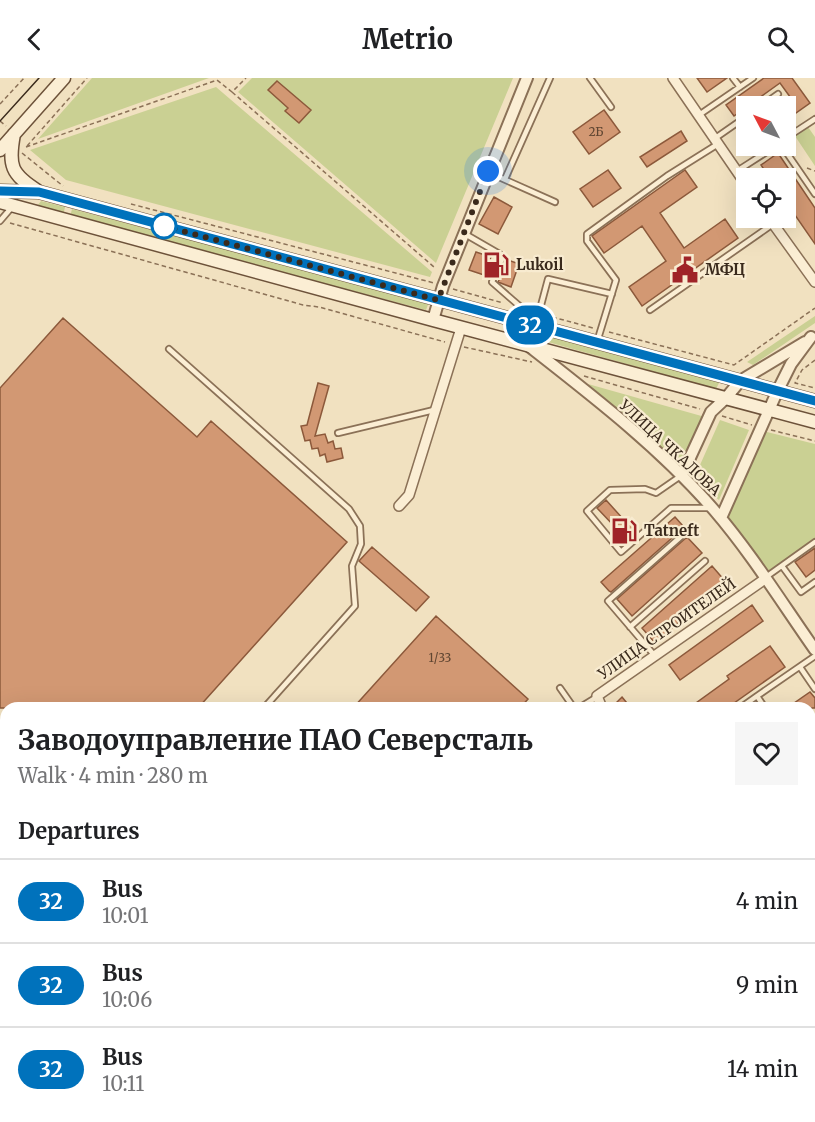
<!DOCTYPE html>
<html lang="en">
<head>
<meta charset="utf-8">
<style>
  :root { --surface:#fff; --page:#f6f6f6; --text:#202124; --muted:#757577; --line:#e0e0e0 }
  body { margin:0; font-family:Merriweather,serif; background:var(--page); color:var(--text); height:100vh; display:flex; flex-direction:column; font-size:22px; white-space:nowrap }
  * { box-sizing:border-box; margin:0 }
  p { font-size:20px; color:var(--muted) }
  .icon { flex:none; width:33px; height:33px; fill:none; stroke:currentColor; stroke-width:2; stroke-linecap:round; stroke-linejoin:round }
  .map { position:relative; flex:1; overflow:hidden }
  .side { position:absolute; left:0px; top:624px; width:816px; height:420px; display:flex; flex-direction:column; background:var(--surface); border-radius:18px 18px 0 0; box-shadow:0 6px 24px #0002 }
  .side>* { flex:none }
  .badge { padding:0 12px; border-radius:20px; font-size:21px; line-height:39px }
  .needle { width:39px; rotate:311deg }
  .fabs { position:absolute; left:736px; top:18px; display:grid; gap:12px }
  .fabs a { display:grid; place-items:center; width:60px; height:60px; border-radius:0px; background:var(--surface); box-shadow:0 6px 24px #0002; font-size:30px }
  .you { position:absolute; width:30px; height:30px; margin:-15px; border:4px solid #fff; border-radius:50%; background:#1a73e8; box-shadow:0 0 0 9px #1a73e833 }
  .map>.badge { position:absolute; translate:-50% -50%; box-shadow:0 0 0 3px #fff }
  h2 { padding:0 18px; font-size:22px; line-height:54px }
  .round { display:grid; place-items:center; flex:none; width:63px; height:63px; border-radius:0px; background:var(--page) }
  .headline { display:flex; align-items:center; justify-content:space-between; height:102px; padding:0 18px }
  h1 { font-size:28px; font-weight:700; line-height:45px }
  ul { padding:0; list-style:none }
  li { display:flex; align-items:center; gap:18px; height:84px; padding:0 18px; border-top:2px solid var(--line) }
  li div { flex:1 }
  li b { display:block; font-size:22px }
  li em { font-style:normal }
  li .badge { min-width:66px; font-weight:700; text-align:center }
  header { display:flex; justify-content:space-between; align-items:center; height:78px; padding:0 18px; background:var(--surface); font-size:27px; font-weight:700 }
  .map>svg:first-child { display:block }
</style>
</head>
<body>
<header><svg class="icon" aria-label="back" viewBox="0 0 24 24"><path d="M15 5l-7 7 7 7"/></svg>Metrio<svg class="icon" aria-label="search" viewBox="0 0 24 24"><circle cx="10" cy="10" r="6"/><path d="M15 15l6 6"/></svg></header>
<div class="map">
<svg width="815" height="1044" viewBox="0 0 815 1044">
  <rect width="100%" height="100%" fill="#f1e1c0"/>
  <!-- green -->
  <path fill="#cad093" d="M92,0H209L38,61Z
    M252,0H513L436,185L238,14Z
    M216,9L432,194L430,199L66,102L30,72Z
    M808,49L815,59V88L795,58Z
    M41,123L65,129L63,138L40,131L38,127Z
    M72,131L429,224L426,232L70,139Z
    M815,238V245L753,287L747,284Z
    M532,252L720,303L716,311L530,259Z
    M588,306L705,339L689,378L678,384Z
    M720,342L749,352L719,422L701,407L700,387Z
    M763,353L815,366V461L766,497L725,440Z"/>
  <!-- building -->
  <path fill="#d29873" stroke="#8c593b" stroke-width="1.5" d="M697,0H727L707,14Z
    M764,0H792L810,25L786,42V29L793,23L780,5L734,38L726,27Z
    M277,3L311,32L299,45L285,33L288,30L268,12Z
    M604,32L620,54L589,76L573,54Z
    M681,53L687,63L647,89L640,79Z
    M778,75L815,130V166L786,124V100H770L761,87Z
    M608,92L621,110L593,129L580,111Z
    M685,92L697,109L660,135L684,170L725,141L738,160L642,228L629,209L666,183L642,148L604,175L592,158Z
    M494,119L512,129L498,156L479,146Z
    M476,174L491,179L489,184L495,186L498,192L505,190L508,182L519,186L511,209L498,204L501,198L497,192L491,194L485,192L484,197L469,192Z
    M63,240L197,359L211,343L347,464L198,630H0V310Z
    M318,305L329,308L315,358L325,356L328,365L333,363L335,371L341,370L343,380L327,384L325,376L320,378L318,370L312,371L310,362L305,363L301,348L307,347Z
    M606,422L624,442L626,440L637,453L622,465L611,453L615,449L597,430Z
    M675,439L683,448L680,451L681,452L611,514L609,513L601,504Z
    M687,459L702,475L632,538L617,521Z
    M372,469L429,519L416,533L359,483Z
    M815,470V492L806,499L795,484Z
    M712,488L725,503L655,565L642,550Z
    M752,527L763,543L680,602L669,587Z
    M436,538L528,621L520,630H353Z
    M770,568L785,589L727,630H689L729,601L727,598Z
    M810,614L815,620V630H787Z
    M622,619L631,630H611Z"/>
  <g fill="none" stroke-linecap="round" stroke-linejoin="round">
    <!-- service casing -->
    <g stroke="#8b7157" stroke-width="8">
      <path id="service" d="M590,0L611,29
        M733,0L740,9
        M761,28L778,16
        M699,37L753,0
        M786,60L815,41
        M714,61L747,38
        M782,68L815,116
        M737,93L776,68
        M490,95L555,124
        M505,101L550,0
        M0,143L12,129
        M465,156L503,178L499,188
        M495,196L492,204L523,231V243
        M650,232L773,146
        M536,246L548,201L612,216
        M597,264L616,202L587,163V156L667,98L718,66
        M169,271L349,431L360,448L361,466L352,488L355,528L264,630
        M338,355L434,332
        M682,397L656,415L645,411L610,412L587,433L621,474L671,430H710
        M782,488L801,514L815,504
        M766,499L815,464
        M630,549L705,483
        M655,578L608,523L685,455
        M800,589L815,611
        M560,610L574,630
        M579,630L597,619
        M740,630L757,618
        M765,630L757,618L815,578
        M812,690L815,694
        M810,852L815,848
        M0,924L6,918
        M810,961L815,964
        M682,1044L685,1038"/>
    </g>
    <!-- minor casing -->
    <g stroke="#8b7157" stroke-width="12">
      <path id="minor" d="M673,0L747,108
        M769,140L815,204
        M399,428L409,417L461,250
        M602,630L597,618L765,501"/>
    </g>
    <!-- tertiary casing -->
    <g stroke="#8b7157" stroke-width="14">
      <path id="tertiary" d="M433,242L443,208L527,0
        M530,269C594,319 660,370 714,432C751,475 782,525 815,572
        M682,397L711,334L726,320L740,303L805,264
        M721,440L777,314L791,286L811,259"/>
    </g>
    <!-- secondary casing -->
    <g stroke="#6d523a" stroke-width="15">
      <path id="secondary" d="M14,56C8,88 11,96 38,113
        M0,72L64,0
        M0,113L39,114L815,323
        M0,124L433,242L815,344"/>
    </g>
    <!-- path -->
    <path stroke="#8b7157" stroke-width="1.5" stroke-dasharray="4.5 3" stroke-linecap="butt" d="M232,14L434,189
      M0,26L24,0
      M0,43L6,48
      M27,68L87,0
      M26,69L217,2L232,14L246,0
      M22,75L63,108
      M807,90L815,93
      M131,126L434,205
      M10,145L303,227L319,229L445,264
      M453,211L503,225
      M545,237L593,250
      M609,254L734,287L815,230
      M464,269L532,284
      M815,282L802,292L795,305L815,310
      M584,298L700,331
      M722,338L752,347
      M771,352L815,363"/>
    <!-- service -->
    <use href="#service" stroke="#fbeed4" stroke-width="4.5"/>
    <!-- minor -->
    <use href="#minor" stroke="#fbeed4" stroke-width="9"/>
    <!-- tertiary -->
    <use href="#tertiary" stroke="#fbeed4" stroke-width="10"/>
    <!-- secondary -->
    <use href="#secondary" stroke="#fbeed4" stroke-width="12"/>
    <!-- tram -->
    <path stroke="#3a2a1c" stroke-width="1.5" d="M0,43L39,0"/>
    <!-- rail casing -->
    <g stroke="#3a2a1c" stroke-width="5">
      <path id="rail" d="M426,1044L432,1038"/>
    </g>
    <!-- rail -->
    <use href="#rail" stroke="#f8ebd0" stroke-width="3" stroke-dasharray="9" stroke-linecap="butt"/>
  </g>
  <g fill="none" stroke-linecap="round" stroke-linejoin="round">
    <!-- line casing -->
    <g stroke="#fff" stroke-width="14">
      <path id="line" d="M0,113L39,114L54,118L815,323"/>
    </g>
    <!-- line -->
    <use href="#line" stroke="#0072bc" stroke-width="9"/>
    <!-- walk -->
    <path stroke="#3a2a1c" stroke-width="6" stroke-dasharray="0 10.8" d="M164,148L438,222L488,93"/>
  </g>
  <!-- icons -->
  <defs>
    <g id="fuel-bare" transform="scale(2.07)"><path d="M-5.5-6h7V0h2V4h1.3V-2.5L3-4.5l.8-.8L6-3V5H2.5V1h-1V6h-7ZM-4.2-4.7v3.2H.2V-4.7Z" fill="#9f2327" stroke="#f8ebd0" stroke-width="2.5" paint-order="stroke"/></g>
    <g id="civic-bare" transform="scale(2.07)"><path d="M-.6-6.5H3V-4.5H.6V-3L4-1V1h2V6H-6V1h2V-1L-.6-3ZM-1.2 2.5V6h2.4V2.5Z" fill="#9f2327" stroke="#f8ebd0" stroke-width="2.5" paint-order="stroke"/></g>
  </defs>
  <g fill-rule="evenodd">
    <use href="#fuel-bare" x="496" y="187"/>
    <use href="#civic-bare" x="685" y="192"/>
    <use href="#fuel-bare" x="624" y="453"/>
  </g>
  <!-- markers -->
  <circle fill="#fff" stroke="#0072bc" stroke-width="3" cx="164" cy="148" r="12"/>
  <g text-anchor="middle" stroke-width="4.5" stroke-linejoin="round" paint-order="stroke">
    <!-- number labels -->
    <g font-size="12" fill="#604632">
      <text x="596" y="58">2Б</text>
      <text x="440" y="584">1/33</text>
    </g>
    <!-- poi labels -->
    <g font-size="15" font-weight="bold" fill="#3a2a1c" stroke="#f8ebd0" text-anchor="start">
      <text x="516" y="192">Lukoil</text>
      <text x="705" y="197">МФЦ</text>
      <text x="644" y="458">Tatneft</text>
    </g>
    <!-- street labels -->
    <g font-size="15" fill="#3a2a1c" stroke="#f8ebd0">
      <text transform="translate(670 370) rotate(43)" y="5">УЛИЦА ЧКАЛОВА</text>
      <text transform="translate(667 551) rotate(-35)" y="5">УЛИЦА СТРОИТЕЛЕЙ</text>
    </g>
  </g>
</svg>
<div class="fabs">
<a><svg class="needle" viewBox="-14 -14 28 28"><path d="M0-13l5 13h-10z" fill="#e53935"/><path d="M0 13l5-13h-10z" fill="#757577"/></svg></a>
<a><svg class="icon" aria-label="locate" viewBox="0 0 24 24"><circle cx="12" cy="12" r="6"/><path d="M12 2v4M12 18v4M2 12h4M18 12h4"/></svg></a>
</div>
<div class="you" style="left:488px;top:93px"></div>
<b class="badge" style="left:530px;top:247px;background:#0072bc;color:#fff">32</b>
<section class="side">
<div class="headline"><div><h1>Заводоуправление ПАО Северсталь</h1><p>Walk · 4 min · 280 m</p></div><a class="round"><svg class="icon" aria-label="heart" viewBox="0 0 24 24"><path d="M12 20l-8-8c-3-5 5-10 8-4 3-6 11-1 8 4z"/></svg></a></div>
<h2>Departures</h2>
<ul>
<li><span class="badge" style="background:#0072bc;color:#fff">32</span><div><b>Bus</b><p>10:01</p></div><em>4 min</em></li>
<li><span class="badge" style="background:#0072bc;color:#fff">32</span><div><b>Bus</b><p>10:06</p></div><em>9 min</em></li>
<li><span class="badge" style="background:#0072bc;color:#fff">32</span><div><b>Bus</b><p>10:11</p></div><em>14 min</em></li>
</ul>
</section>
</div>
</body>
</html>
